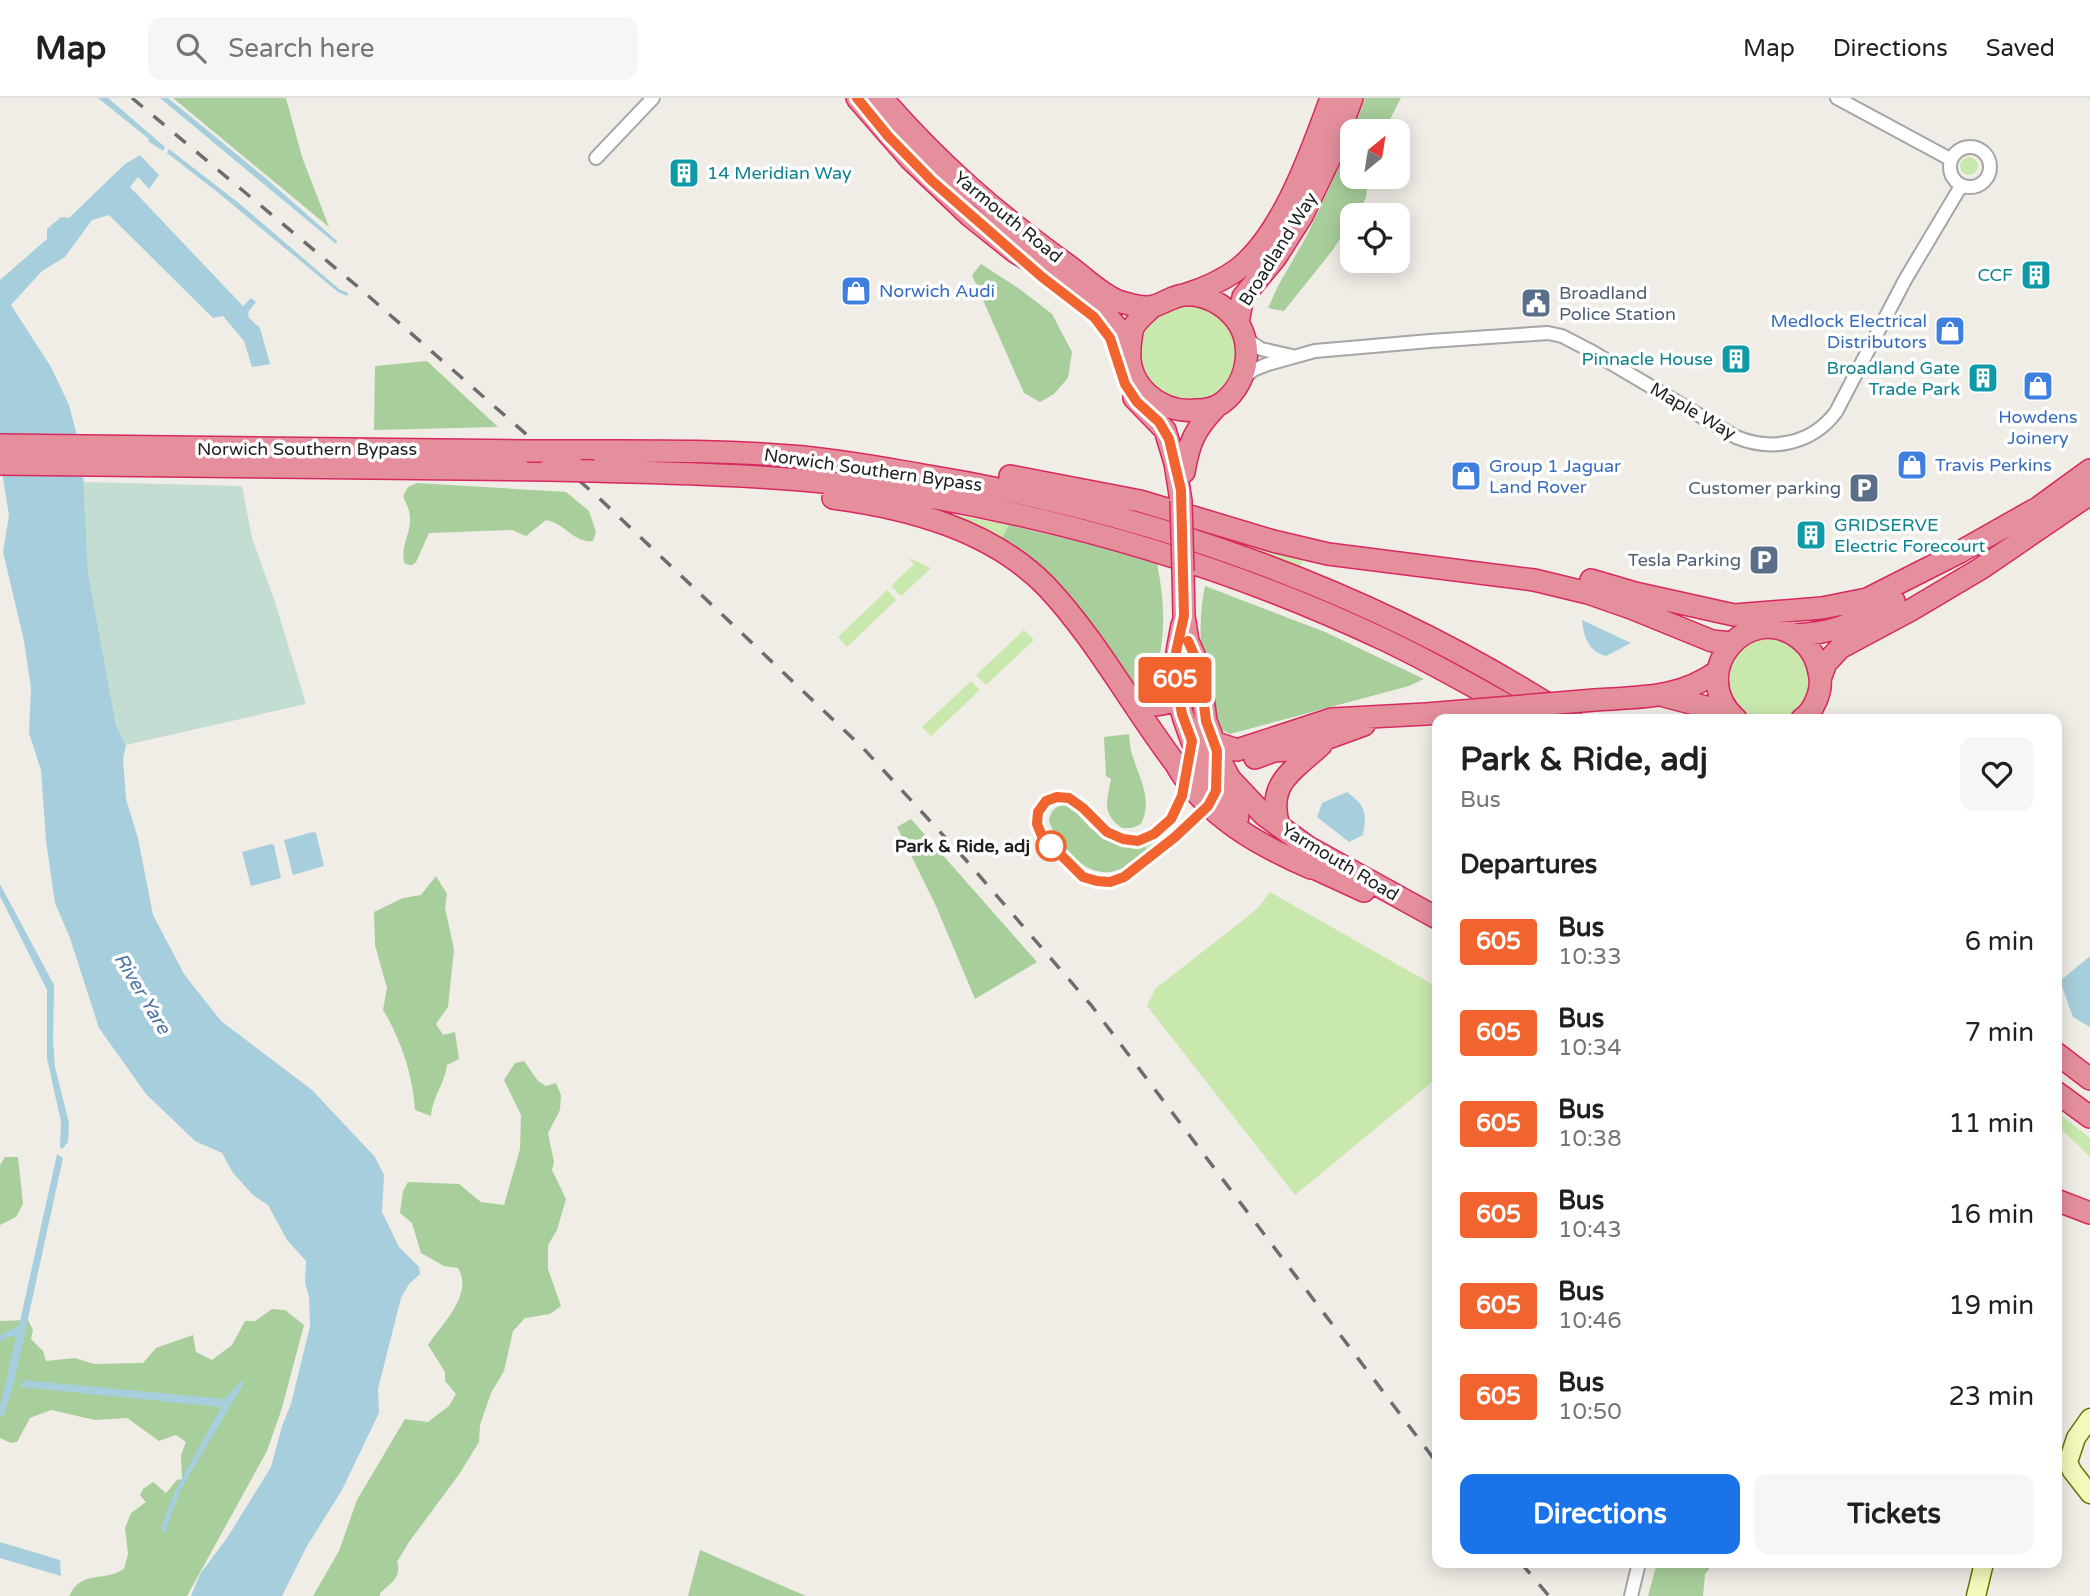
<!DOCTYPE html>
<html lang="en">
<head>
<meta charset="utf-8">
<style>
  :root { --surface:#fff; --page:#f6f6f6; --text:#202124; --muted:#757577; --line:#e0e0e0; --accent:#1a73e8 }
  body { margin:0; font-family:"Varela Round",sans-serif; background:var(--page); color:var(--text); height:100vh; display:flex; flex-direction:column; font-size:26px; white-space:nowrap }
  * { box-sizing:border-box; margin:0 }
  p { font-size:23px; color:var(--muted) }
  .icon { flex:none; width:38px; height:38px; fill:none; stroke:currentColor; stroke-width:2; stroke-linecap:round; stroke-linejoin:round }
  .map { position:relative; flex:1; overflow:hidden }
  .side { position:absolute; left:1432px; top:616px; width:630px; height:854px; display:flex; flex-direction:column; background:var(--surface); border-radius:14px; box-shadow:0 4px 18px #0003 }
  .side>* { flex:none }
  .badge { padding:0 14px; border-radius:5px; font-size:24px; line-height:46px }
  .needle { width:46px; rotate:30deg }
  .tools { position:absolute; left:1340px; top:21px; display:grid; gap:14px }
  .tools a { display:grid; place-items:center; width:70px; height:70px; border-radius:14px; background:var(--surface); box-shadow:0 4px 18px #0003; font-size:35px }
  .map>.badge { position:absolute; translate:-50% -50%; box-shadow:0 0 0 4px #fff }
  h2 { padding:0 28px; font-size:26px; line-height:63px }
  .round { display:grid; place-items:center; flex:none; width:74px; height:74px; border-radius:14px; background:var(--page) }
  .summary { display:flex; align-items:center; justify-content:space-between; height:119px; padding:0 28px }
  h1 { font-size:33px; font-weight:800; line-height:52px }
  .action { display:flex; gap:14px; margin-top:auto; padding:14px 28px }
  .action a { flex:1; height:80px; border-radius:14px; background:var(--accent); color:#fff; font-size:28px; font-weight:800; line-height:80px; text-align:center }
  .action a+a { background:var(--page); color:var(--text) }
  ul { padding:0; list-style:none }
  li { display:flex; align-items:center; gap:21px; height:91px; padding:0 28px }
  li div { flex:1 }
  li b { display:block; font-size:26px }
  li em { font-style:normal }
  li .badge { min-width:77px; font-weight:700; text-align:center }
  header { display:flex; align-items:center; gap:42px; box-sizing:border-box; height:98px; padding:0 35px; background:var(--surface); border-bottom:2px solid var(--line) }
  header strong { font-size:33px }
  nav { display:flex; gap:38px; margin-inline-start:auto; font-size:24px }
  .search { width:490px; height:63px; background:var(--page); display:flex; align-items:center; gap:18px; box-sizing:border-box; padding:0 24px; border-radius:14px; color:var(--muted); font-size:26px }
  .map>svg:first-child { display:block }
</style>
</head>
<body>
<header>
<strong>Map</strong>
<div class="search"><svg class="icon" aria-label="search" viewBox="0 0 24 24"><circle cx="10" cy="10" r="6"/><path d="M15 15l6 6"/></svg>Search here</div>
<nav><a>Map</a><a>Directions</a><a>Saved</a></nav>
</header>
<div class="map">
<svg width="2090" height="1498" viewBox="0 0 2090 1498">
  <rect width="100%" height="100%" fill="#f0ede6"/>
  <!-- grass -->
  <path fill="#c8e8ad" d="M1960 68a9 9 0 1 1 18 0a9 9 0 1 1-18 0Z
    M1139 256a49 49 0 1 1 98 0a49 49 0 1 1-98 0Z
    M1095,398L1304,458L1300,470L1208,436L1094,403Z
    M941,414L1009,427L1003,438L1004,450Z
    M909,460L931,470L901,498L891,488L914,466Z
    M887,492L896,502L847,549L838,539Z
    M1024,532L1034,542L986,587L976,577Z
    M1727 582a42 42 0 1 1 84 0a42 42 0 1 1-84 0Z
    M971,583L980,592L931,638L922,629Z
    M1177,721L1182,725L1149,755L1144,747L1165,733Z
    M1270,794L1437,889V980L1295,1097L1147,908L1155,891L1257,811Z
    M2056,1013L2090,1040V1059L2056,1026Z"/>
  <!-- forest -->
  <path fill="#a8ce9b" d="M173,0H286L302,59L329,129Z
    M1365,0H1401L1384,33H1353Z
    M1349,64L1353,65V79H1368L1366,100L1356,117H1353V121L1332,153L1284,213L1268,210L1278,188L1306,139L1341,65Z
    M981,166L1021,192L1052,216L1072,254L1068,280L1054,296L1040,304L1024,295L972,177Z
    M427,263L498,329L374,332L375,268Z
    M417,385L566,394L589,413L596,434L593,443C573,445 565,425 546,422L526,438L512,432L429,435L416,464L412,467L405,466C399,449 411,437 410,420C410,413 406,405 403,398L408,389Z
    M1009,427L1106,450L1157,466C1166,508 1166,546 1152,587L1144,591L1135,588L1123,578L1004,450L1003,438Z
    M1205,488L1325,534L1424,581L1409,588L1230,636L1216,629C1201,589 1196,529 1205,488Z
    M1129,636C1130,644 1130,652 1133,659C1140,682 1153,702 1141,726L1132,730H1122C1101,715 1107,704 1111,681L1106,678L1104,639Z
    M1065,706C1076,710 1079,715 1085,724C1099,741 1123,750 1144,747L1149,755C1137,762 1123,773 1109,774C1083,777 1056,745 1049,723C1051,712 1055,709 1065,706Z
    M911,721L1037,864L975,901L936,808L897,729Z
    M436,778L447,796L445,810L454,851L448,909L436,926L443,937L455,934L459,961L447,967C445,986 432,999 431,1018L415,1012C413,978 401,941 383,912L387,890L375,847L374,814L403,800L421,797Z
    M524,963L538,983L546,988L556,985L561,997L560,1012L548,1035L554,1064L552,1072L566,1101L557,1132L548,1147V1171L561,1208L550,1216L525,1220L513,1233L504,1273L491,1295L480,1327L479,1344L460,1375L409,1444L397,1464C402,1479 391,1485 380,1495V1498H313L339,1453L357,1402L405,1321L428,1324L449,1308L456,1296L445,1283V1274L428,1247C442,1226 474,1196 458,1170L444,1168L421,1155L412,1125L400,1115L403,1093L408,1084L459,1086L481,1104L504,1107L520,1051L521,1017L504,982L515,965Z
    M5,1059H18L23,1106L16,1119L0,1127V1067Z
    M272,1211L285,1212L304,1227L282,1310L267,1353L187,1498H69C82,1471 102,1485 124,1471L128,1456L125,1430L131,1415L146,1404L140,1397L143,1391L153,1384L166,1395L178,1381L182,1382L181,1357L186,1344L176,1337L159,1343L127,1320L95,1322L51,1312L30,1320L17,1344L11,1345L0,1340V1223L28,1222L33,1232L31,1241L43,1253L46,1263L75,1260L94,1266L143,1265L156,1250L193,1237L196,1254L212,1262L232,1247L245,1223H255Z
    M700,1452L806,1498H688Z
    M1657,1465H1714L1705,1476L1703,1498H1648Z"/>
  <!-- wetland -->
  <path fill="#c3ddd2" d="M83,384L242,388L252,440L275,504L306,606L126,647L116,627L88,474Z"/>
  <!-- water -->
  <path fill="#a7cedc" d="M98,0H108L165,49L163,53L148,43L149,41Z
    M160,0H168L269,83L337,143L336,146Z
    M169,51L240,106L339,191L348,195L347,198L338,194L216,93L167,55Z
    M140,57L159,77L149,91L138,79L130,89L243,208L251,200L256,204L248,214L249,220L260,230L270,266L252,269L244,243L223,218L213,220L109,117L92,122L65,159L42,173L11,207L51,269L69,307L82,357L88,474L116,627L126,647L123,661L126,701L138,740L153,817L184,876L221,923L312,992L375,1059L384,1077L382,1114L399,1149L419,1169L420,1176L409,1186L401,1200L378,1291L379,1315L342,1392L307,1448L282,1498H191L200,1476L227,1440L271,1369L282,1328L291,1306L310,1228L309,1199L305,1185L306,1163L287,1142L268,1107L253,1097L233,1075L222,1055L195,1043L146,996L99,930L70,840L55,805L46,743L41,672L29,635L31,590L24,543L3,454L9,417L0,362V182L47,141V131L61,119L69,120L125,66Z
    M1582,522L1631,545L1606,558C1588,553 1584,539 1582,522Z
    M1347,694C1366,708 1367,715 1363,737L1349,744L1317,719L1322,705Z
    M313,734L316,735L324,768L293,777L284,742Z
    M271,746L274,747L281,780L251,788L242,754Z
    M0,786L54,887L53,943L55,969L69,1025L68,1044L63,1050H60L61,1024L47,960V892L0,798Z
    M2090,858V929L2073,919L2060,883Z
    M57,1056L63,1060L14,1285L3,1320L0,1318V1308L16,1239L11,1238L0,1243V1237L19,1228Z
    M23,1282L225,1301L241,1283L244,1285L180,1393L165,1435L161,1433V1429L175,1393L221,1309L21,1289Z
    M0,1444L60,1462L61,1478L0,1460Z"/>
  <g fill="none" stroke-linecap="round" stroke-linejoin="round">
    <!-- street casing -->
    <g stroke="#a6a6a6" stroke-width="16">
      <path id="street" d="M1837,0L1950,61
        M1950 69a20 20 0 1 1 40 0a20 20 0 1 1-40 0Z
        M596,60L653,0
        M1245,240L1261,251L1292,258
        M1243,281L1253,272L1268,266L1315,253L1430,243L1548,235L1562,238L1589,252L1736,339C1772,354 1812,346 1836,314L1905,182L1961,88
        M1631,1498L1639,1465"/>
    </g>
    <!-- secondary casing -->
    <g stroke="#657507" stroke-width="21">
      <path id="secondary" d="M2090,1320L2076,1340L2068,1364L2072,1373L2090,1396
        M1976,1498L1984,1465"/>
    </g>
    <!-- highway casing -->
    <g stroke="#d7295f" stroke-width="24">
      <path id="highway" d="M857,0L911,62L970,118L1015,154L1063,183L1099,209L1120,233L1130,254
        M882,0C938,65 997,116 1066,166C1083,178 1099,195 1118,203C1128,206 1145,211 1154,208C1164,205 1173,198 1184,197C1199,195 1217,203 1228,213C1256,238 1251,283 1222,305C1215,310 1205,312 1197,312C1160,316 1126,288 1130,249C1131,242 1131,234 1134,228C1139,220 1146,215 1152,209
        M1184,197C1203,191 1222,183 1238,171C1283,136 1312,52 1331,0
        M1238,224L1243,199L1276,159L1302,118L1330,60L1352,0
        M1134,300L1165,332L1175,365
        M0,347L527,353
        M575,353C647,353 719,352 791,358C833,361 876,369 917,376C1148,413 1375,493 1571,621
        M1175,353V365L1181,403
        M0,366L549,372
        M594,373C693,376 795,377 894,393C1065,420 1231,469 1387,543C1437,567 1484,594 1531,621
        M1184,374C1189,344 1195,331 1216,309
        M1010,378L1140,403L1273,443L1328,456L1534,482L1588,495L1631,510L1712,543L1732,545
        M833,400C909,410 991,432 1046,488C1096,541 1131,607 1175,665C1204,717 1258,747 1311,770
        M2024,420L2090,372
        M1183,473L1184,518L1188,543L1199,568L1206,623L1224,670L1230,681L1264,717L1308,749L1437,820
        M1591,482L1635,495L1734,517L1822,510L1867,501L1958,455L2034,412
        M1182,527C1179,543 1175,559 1175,576C1174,605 1204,680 1222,703C1227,709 1233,714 1238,719
        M1794,537C1839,535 1855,524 1894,503
        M1820,581L1826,565L1840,550L1911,512L1980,471L2090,396
        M1127,596C1146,611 1173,612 1185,587
        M1664,598L1729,615
        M1595,602C1641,599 1679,601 1718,573
        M1736,621C1685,575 1749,499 1801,542C1812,551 1818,564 1820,579C1822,593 1814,613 1802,621
        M1214,644L1237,652L1332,621L1426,616
        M1255,660L1274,653L1298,651L1364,627
        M1279,728C1266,685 1293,673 1321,647
        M1301,764L1364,793
        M2056,955L2090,981
        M2056,994L2090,1019
        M2056,1102L2090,1115"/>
    </g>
    <!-- street -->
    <use href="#street" stroke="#fff" stroke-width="12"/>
    <!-- secondary -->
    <use href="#secondary" stroke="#f3f8bb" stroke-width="18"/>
    <!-- highway -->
    <use href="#highway" stroke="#e58f9c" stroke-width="21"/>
    <!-- rail -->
    <path stroke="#6d6d6d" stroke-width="3.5" stroke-dasharray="14 14" stroke-linecap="butt" d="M132,0L357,188L599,400L863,650L965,761L1091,907L1437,1365
      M1521,1465L1549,1498"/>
    <!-- highway-bridge casing -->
    <g stroke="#d7295f" stroke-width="24" stroke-linecap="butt">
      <path id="highway-bridge" d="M527,353H575
        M549,372L594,373
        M1181,403L1183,473
        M1426,616L1595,602"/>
    </g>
    <!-- highway-bridge -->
    <use href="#highway-bridge" stroke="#e58f9c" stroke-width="21"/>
  </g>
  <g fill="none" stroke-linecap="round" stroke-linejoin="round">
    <!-- line casing -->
    <g stroke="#fff" stroke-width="16">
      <path id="line" d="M857,0L888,38L932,83L1042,179L1094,219L1110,240L1125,286L1137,304L1159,324L1169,341L1181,392L1184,518L1176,554L1175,578L1182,616L1192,643L1182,698L1171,721L1154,736L1138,743L1123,741L1107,734L1083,710L1069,700L1057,699L1046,703L1038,714L1037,726L1042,738L1083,779L1097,783L1110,784L1124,779L1175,739L1208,708L1216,693L1217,653L1206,623L1199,568L1188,543"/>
    </g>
    <!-- line -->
    <use href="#line" stroke="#f2642f" stroke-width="10"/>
  </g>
  <!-- icons -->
  <defs>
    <g id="building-square" transform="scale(1.575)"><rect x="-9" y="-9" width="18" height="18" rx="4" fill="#0f9aa8" stroke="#fff"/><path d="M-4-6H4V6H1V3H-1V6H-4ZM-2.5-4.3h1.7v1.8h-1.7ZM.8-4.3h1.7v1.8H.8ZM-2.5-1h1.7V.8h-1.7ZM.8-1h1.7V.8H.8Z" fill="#fff"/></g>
    <g id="shop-square" transform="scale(1.575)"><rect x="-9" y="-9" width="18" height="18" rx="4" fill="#3f7fe0" stroke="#fff"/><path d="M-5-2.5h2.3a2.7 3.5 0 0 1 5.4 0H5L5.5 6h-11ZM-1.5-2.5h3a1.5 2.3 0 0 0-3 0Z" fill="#fff"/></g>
    <g id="civic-square" transform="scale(1.575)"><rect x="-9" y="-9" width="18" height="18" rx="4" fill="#5c6f8a" stroke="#fff"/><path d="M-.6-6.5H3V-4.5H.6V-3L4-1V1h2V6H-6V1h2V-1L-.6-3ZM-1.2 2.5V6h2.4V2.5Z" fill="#fff"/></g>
    <g id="parking-square" transform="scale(1.575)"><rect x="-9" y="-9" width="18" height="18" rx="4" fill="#5c6f8a" stroke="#fff"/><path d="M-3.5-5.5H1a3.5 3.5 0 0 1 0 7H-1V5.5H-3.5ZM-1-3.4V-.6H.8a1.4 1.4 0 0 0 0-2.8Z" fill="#fff"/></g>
  </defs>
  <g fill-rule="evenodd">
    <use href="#building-square" x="684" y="75"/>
    <use href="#building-square" x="2036" y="177"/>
    <use href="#shop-square" x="856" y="193"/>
    <use href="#civic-square" x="1536" y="205"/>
    <use href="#shop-square" x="1950" y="233"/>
    <use href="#building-square" x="1736" y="261"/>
    <use href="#building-square" x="1983" y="280"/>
    <use href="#shop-square" x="2038" y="288"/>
    <use href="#shop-square" x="1912" y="367"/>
    <use href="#shop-square" x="1466" y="378"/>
    <use href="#parking-square" x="1864" y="390"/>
    <use href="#building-square" x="1811" y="437"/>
    <use href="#parking-square" x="1764" y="462"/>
  </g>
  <!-- markers -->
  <circle fill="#fff" stroke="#f2642f" stroke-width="3.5" cx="1051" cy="748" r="14"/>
  <g text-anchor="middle" stroke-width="7" stroke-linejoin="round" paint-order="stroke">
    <!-- culture labels -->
    <g font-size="18" fill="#0d838f" stroke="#fff" text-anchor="end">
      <text x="707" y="81" text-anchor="start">14 Meridian Way</text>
      <text x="2013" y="183">CCF</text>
      <text x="1713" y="267">Pinnacle House</text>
      <text x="1960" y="276">Broadland Gate<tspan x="1960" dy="21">Trade Park</tspan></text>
      <text x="1834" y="433" text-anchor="start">GRIDSERVE<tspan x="1834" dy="21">Electric Forecourt</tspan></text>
    </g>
    <!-- street labels -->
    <g font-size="18" fill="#1f1f1f" stroke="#fff">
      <text transform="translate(1008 119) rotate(39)" y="6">Yarmouth Road</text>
      <text transform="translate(1278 151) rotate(-58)" y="6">Broadland Way</text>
      <text transform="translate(1693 313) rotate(30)" y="6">Maple Way</text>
      <text x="307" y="357">Norwich Southern Bypass</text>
      <text transform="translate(873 372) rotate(8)" y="6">Norwich Southern Bypass</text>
      <text transform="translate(1340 764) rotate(31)" y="6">Yarmouth Road</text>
    </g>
    <!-- shop labels -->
    <g font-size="18" fill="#366cbe" stroke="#fff" text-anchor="start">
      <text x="879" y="199">Norwich Audi</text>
      <text x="1927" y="229" text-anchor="end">Medlock Electrical<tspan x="1927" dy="21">Distributors</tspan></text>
      <text x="2038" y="325" text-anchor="middle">Howdens<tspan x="2038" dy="21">Joinery</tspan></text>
      <text x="1935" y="373">Travis Perkins</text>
      <text x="1489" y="374">Group 1 Jaguar<tspan x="1489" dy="21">Land Rover</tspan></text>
    </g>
    <!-- service labels -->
    <g font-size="18" fill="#4e5e75" stroke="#fff" text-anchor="end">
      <text x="1559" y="201" text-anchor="start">Broadland<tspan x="1559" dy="21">Police Station</tspan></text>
      <text x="1841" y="396">Customer parking</text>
      <text x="1741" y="468">Tesla Parking</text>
    </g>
    <!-- stop labels -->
    <g font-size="18" font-weight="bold" fill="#1f1f1f" stroke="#fff" text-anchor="end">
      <text x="1030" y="754">Park &amp; Ride, adj</text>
    </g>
    <!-- water labels -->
    <g font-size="19" font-style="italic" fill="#4a75a5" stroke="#fff">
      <text transform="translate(143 895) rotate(59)" y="7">River Yare</text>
    </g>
  </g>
</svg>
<div class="tools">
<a><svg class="needle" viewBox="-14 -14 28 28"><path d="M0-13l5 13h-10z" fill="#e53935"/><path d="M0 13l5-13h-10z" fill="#757577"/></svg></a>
<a><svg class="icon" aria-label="locate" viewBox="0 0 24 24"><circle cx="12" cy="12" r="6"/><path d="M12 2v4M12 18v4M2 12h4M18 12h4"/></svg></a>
</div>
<b class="badge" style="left:1175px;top:582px;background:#f2642f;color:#fff">605</b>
<section class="side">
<div class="summary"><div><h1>Park &amp; Ride, adj</h1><p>Bus</p></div><a class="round"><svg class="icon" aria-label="heart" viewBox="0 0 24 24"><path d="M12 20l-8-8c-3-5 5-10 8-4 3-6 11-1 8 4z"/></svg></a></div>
<h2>Departures</h2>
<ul>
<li><span class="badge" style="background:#f2642f;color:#fff">605</span><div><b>Bus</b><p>10:33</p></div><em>6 min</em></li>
<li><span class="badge" style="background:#f2642f;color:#fff">605</span><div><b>Bus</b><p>10:34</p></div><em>7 min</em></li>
<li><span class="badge" style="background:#f2642f;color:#fff">605</span><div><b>Bus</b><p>10:38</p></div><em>11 min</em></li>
<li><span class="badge" style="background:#f2642f;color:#fff">605</span><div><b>Bus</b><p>10:43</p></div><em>16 min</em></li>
<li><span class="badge" style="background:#f2642f;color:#fff">605</span><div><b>Bus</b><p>10:46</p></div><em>19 min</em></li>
<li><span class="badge" style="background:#f2642f;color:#fff">605</span><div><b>Bus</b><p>10:50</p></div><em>23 min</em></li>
</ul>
<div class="action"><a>Directions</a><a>Tickets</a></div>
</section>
</div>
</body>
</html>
